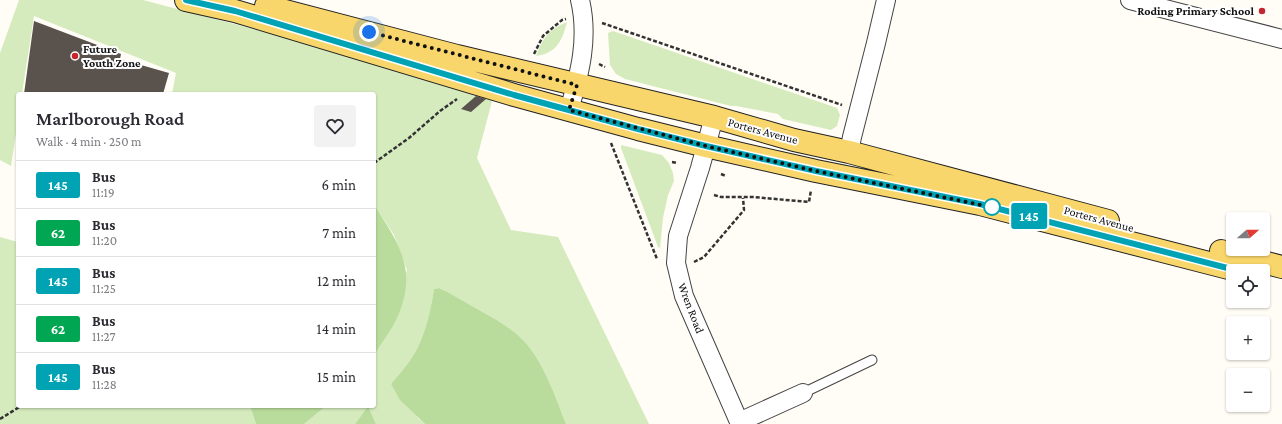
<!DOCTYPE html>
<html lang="en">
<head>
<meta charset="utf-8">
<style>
  :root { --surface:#fff; --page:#f2f2f3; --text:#2b2b33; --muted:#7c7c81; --line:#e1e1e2 }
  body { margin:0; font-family:"Crimson Pro",serif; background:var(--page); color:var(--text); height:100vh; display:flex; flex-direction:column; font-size:15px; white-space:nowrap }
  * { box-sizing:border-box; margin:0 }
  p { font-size:13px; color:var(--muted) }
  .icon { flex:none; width:22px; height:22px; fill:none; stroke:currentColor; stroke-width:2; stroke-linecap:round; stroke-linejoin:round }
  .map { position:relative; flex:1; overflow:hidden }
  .side { position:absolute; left:16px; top:92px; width:360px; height:316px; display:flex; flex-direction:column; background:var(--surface); border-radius:4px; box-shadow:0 1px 3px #0004 }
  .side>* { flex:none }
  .badge { padding:0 8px; border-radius:3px; font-size:14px; line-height:26px }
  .needle { width:26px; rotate:69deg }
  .buttons { position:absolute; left:1226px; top:212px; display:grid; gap:8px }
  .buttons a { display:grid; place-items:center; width:44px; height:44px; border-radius:4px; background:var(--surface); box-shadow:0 1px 3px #0004; font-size:20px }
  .you { position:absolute; width:20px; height:20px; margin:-10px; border:3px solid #fff; border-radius:50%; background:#1a73e8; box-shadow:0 0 0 6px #1a73e833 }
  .map>.badge { position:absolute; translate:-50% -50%; box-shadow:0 0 0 2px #fff }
  .round { display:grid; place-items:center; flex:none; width:42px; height:42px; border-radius:4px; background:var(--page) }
  .summary { display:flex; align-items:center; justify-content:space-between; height:68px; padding:0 20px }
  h1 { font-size:19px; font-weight:600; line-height:30px }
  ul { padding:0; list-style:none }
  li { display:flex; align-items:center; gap:12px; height:48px; padding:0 20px; border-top:1px solid var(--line) }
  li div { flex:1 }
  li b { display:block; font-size:15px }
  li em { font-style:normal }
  li .badge { min-width:44px; font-weight:700; text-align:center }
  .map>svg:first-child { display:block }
</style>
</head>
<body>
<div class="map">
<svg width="1282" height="424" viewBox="0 0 1282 424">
  <rect width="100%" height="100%" fill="#fffdf5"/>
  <!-- green -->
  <path fill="#d5ebbd" d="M19,0H143L374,61L492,101L477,158L511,230L558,237L649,424H566C556,398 543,360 523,340C509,325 489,316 472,306C461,300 451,293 439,288L434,289C431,309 426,331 417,349C410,362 400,373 391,384L419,419L425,424H376L368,406L355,424H304L326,406H374V356L407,270L394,235L375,206L374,207V94H172L176,73L34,16L22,94H18V120L11,166L0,160V53Z
    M567,22C562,41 557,53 536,56C543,38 548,30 567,22Z
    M613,31L837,108L840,115L837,126L831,130L783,119L778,114L736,106H731L625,79L616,74L610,65L608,33Z
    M621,145L662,155L669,163L673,173L674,181L668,195L663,218L660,248L658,247L621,148Z
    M0,237L18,242V406H250L256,424H0Z"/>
  <!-- forest -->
  <path fill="#b9dc9c" d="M375,206C401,247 419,273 395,322C389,334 380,344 374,356V207Z
    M439,288C451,293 461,300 472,306C489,316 509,325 523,340C543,360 556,398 566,424H425L400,400L391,384C400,373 410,362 417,349C426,331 431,309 434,289Z
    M250,406H326L304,424H256Z
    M368,406L376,424H355Z"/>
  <!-- building -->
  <path fill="#5a524d" d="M34,21L121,54L120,59L169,73L163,94H24Z
    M476,96L486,99L471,112L461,109Z"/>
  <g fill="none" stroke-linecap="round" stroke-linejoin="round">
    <!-- service casing -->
    <g stroke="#444" stroke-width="11">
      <path id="service" d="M803,393L872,360"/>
    </g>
    <!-- minor casing -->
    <g stroke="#444" stroke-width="20">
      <path id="minor" d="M1130,0L1282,39
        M569,110C580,73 589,38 580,0
        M714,117L700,168L678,236L676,263L684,296L740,424
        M849,152L852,137L876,43L886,0
        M739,422L803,393"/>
    </g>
    <!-- primary casing -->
    <g stroke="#222" stroke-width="24">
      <path id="primary" d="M186,0L235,11L514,95L638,129L706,146L816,171L980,204L1240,271
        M266,6L457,56L714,117L794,140L849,152L1108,221
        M1221,251L1282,267"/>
    </g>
    <!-- path -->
    <path stroke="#333" stroke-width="2.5" stroke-dasharray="4 2" stroke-linecap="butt" d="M602,23L842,105
      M534,54L543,36L562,20L566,19
      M599,64L605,67
      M611,143L657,259
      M672,162L677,163
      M374,163L409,138L440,111L457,99
      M721,174L726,176
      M714,195L721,197H753L809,202L811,190
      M694,262L704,257L744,210L743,198
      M0,419L21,406"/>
    <!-- service -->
    <use href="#service" stroke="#fff" stroke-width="9"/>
    <!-- minor -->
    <use href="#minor" stroke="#fff" stroke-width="18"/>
    <!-- primary -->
    <use href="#primary" stroke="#f9d66b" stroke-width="22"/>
  </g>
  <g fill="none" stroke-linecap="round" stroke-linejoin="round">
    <!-- line casing -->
    <g stroke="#fff" stroke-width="9">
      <path id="line" d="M186,0L235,11L514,95L638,129L706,146L816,171L980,204L1239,271"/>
    </g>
    <!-- line -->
    <use href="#line" stroke="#00a3b4" stroke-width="6"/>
    <!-- walk -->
    <path stroke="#111" stroke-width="4" stroke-dasharray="0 7.2" d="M369,32L577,85L569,110L706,146L816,171L996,208L992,207"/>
  </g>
  <!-- markers -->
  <g fill="#c4262e" stroke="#fff" stroke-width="1.5">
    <circle cx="1262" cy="11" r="4"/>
    <circle cx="75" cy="56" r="4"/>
  </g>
  <circle fill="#fff" stroke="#00a3b4" stroke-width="2" cx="992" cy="207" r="8"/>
  <g text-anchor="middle" stroke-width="4" stroke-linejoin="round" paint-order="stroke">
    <!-- poi labels -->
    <g font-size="12" font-weight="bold" fill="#111" stroke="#fff" text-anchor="end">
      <text x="1254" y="15">Roding Primary School</text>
      <text x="83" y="53" text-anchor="start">Future<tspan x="83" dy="14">Youth Zone</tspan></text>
    </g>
    <!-- street labels -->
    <g font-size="12" fill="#111" stroke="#fff">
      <text transform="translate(763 131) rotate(15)" y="4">Porters Avenue</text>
      <text transform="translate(1099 219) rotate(15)" y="4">Porters Avenue</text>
      <text transform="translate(691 308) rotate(69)" y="4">Wren Road</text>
    </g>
  </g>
</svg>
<div class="buttons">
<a><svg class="needle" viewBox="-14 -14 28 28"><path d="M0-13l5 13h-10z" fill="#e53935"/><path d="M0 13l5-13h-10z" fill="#7c7c81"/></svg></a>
<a><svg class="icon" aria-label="locate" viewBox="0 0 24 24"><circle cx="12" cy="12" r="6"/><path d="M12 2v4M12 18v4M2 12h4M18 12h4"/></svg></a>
<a>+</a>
<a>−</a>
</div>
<div class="you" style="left:369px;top:32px"></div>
<b class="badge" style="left:1029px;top:216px;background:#00a3b4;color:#fff">145</b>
<section class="side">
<div class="summary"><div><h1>Marlborough Road</h1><p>Walk · 4 min · 250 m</p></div><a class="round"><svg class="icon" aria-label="heart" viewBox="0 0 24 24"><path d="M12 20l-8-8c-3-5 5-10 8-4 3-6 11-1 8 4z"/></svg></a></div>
<ul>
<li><span class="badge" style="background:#00a3b4;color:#fff">145</span><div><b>Bus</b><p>11:19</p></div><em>6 min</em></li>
<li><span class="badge" style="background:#00a651;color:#fff">62</span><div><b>Bus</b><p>11:20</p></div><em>7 min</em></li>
<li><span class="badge" style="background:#00a3b4;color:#fff">145</span><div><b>Bus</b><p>11:25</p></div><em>12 min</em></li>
<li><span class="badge" style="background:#00a651;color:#fff">62</span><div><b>Bus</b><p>11:27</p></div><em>14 min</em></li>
<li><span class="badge" style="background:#00a3b4;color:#fff">145</span><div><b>Bus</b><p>11:28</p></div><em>15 min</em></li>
</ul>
</section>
</div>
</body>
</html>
